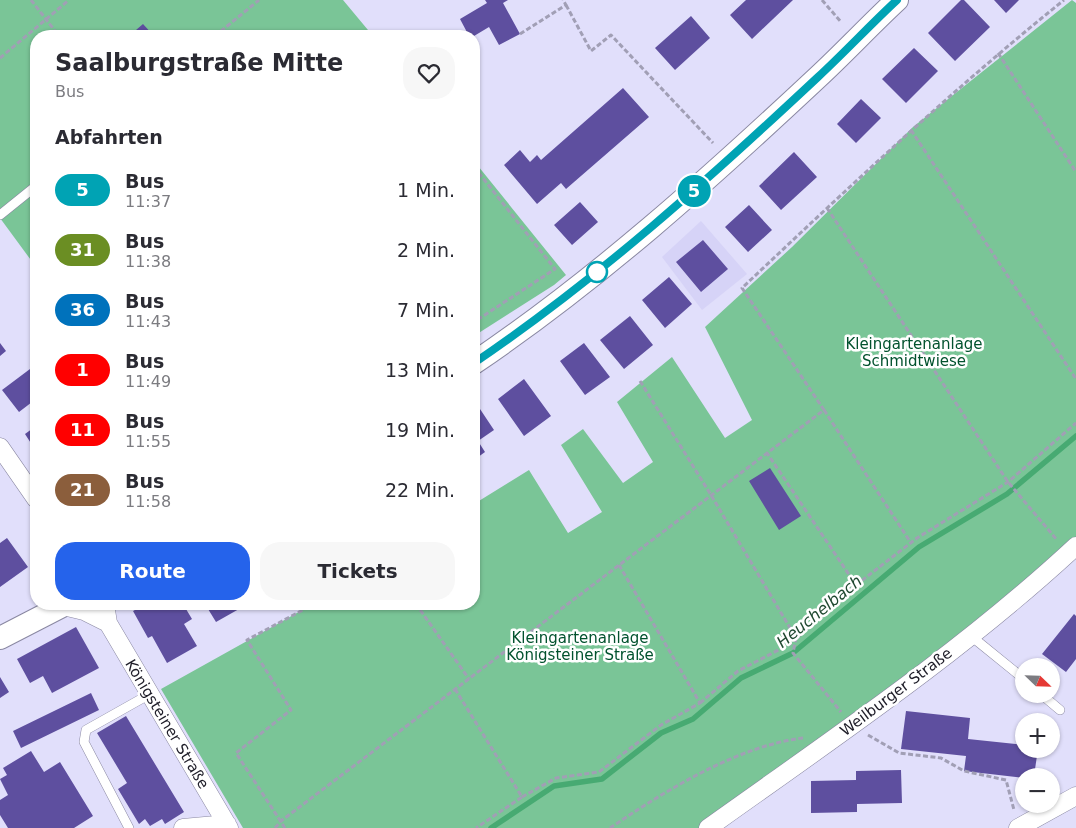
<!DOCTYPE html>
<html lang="de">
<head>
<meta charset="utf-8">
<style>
  :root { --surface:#fff; --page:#f7f7f7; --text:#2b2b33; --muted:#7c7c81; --accent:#2563eb }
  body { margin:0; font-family:"DejaVu Sans",sans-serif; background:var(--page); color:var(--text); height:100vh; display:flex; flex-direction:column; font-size:19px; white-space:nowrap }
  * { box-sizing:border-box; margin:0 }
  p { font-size:16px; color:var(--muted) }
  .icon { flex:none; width:28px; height:28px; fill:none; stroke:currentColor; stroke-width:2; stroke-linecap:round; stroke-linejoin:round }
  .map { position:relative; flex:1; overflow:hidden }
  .drawer { position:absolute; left:30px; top:30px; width:450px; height:580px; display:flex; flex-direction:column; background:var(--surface); border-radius:20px; box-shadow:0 1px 4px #0004 }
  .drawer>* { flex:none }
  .badge { padding:0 10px; border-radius:16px; font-size:18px; line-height:32px }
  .needle { width:32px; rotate:113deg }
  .fabs { position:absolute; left:1015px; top:658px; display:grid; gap:10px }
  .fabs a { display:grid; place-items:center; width:45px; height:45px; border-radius:50%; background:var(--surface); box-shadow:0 1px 4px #0004; font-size:25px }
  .map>.badge { position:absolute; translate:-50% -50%; box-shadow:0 0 0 2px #fff }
  h2 { padding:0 25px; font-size:19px; line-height:45px }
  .round { display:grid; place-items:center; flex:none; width:52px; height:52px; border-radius:20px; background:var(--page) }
  .overview { display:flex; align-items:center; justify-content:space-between; height:85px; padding:0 25px }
  h1 { font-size:24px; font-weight:600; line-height:38px }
  .cta { display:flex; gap:10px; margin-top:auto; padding:10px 25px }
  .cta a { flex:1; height:58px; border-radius:20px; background:var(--accent); color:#fff; font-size:20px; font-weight:600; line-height:58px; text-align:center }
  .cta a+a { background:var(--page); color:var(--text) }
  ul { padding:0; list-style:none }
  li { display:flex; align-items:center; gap:15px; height:60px; padding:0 25px }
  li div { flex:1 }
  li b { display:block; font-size:19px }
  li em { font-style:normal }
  li .badge { min-width:55px; font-weight:700; text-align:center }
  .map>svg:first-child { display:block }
</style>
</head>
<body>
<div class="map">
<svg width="1076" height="828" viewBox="0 0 1076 828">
  <rect width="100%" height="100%" fill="#e1dffb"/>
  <!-- built -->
  <path fill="#d6d3f7" d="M701,221L747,274L702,310L662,257Z"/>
  <!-- green -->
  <path fill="#7ac597" d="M0,0H343L373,36H36V267L0,218Z
    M1072,0L1076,3V546L708,828H243L161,689L313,604H474V504L529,470L568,533L602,512L561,445L583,429L623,483L653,462L617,402L672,357L725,438L752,420L705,327L792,247L913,127Z
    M474,161L566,275L554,285L474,336Z"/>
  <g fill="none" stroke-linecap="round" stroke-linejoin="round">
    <!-- stream -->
    <path stroke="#47aa72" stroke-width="5.5" d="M491,828L554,786L602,779L661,733L693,719L741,678L793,653L919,547L1007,494L1076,436"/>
  </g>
  <!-- building -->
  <path fill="#5e4f9f" d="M485,0H508L503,3L520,34L499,45L489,27L474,36H469L460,19L487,3Z
    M746,0H793L752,39L730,15Z
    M961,0H964L990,27L955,61L928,33Z
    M994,0H1019L1006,13Z
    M691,16L710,38L675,70L655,48Z
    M143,24L154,36H129Z
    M914,48L938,71L906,103L882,79Z
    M623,88L649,117L566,189L561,183L537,204L504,165L520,150L530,162L537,155L541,160Z
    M861,99L881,118L856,143L837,124Z
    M794,152L817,177L781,210L759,186Z
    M580,202L598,222L572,245L554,225Z
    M749,205L772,230L748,252L725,227Z
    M703,240L728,269L701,292L676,262Z
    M669,277L692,304L665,328L642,300Z
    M630,316L653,345L624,369L600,340Z
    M0,343L6,351L0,356Z
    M584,343L610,377L585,395L560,361Z
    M30,369L36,378V399L19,412L2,390Z
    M524,379L551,416L524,436L498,399Z
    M476,403L494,430L478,441L485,452L474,460V405Z
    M36,426V451L25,434Z
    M770,468L801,516L779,530L749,481Z
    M7,538L28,567L0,587V543Z
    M146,604H183L192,619L184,624L197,646L167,663L152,636L148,638L133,611Z
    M205,604H236L239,609L216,622Z
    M1074,614L1076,616V659L1066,672L1042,654Z
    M76,627L99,668L52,693L43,676L30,683L17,659Z
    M0,677L9,692L0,698Z
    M91,693L99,710L21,748L13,731Z
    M906,711L970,718L968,739L1024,745V749H1038L1034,776H1024V778L964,771L966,756L901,749Z
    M126,716L184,812L165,824L162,819L150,826L145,819L139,824L118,789L127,783L97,733Z
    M31,751L44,772L60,762L93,816L74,828H8L0,815V800L8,795L0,779L7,775L3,768Z
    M901,770L902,803L857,804V812L811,813V781L856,780V771Z"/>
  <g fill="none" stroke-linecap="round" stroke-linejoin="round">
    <!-- service casing -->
    <g stroke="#8a88a2" stroke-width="10">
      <path id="service" d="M0,215L36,186
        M971,636L1024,679
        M1041,694L1060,710
        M129,828L84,742L86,730L150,694"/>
    </g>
    <!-- minor casing -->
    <g stroke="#8a88a2" stroke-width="19">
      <path id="minor" d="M0,447L36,499
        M105,604L108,623L229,828
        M63,606L84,611L108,623
        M183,828L227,824
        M708,828C834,738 963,651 1076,546
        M1018,828L1076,796"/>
    </g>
    <!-- tertiary casing -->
    <g stroke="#8a88a2" stroke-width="24">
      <path id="tertiary" d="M474,363C598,279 709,179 818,77C845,52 870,25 897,0
        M0,638L66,604"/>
    </g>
    <!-- path -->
    <path stroke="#a19fb5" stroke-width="3" stroke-dasharray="5 2.5" stroke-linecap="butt" d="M31,0L59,36
      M822,0L841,22
      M566,5L591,51L611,35L713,143
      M520,34L566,5L563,0
      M215,36L259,0
      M998,53L1076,172
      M0,58L69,0
      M911,130L1076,379
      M474,167L555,269L474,322
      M827,208L1008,482L1057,540
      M640,381L711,495L796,638L793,653L841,712
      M824,410L911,543
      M856,585L917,538L1008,482L1076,423
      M416,604L469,679
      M455,689L522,797L476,828
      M700,703L738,671L790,644L856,585L767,453
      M868,735L899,753L941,758L964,771L1006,780L1014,810
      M522,797L556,778L599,772L661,725L700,703L619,565
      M275,828L281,821L824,410L742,288C847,189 952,90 1064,0
      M285,828L236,753L291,710L247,640L314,604
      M610,828C665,791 737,746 803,738"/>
    <!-- service -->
    <use href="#service" stroke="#fff" stroke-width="9"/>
    <!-- minor -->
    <use href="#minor" stroke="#fff" stroke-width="18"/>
    <!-- tertiary -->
    <use href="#tertiary" stroke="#fff" stroke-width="22"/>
  </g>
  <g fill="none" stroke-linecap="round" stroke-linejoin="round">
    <!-- line casing -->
    <g stroke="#fff" stroke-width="11">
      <path id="line" d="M474,363C598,279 709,179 818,77C845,52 870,25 897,0"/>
    </g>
    <!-- line -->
    <use href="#line" stroke="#00a3b4" stroke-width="8"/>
  </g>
  <!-- markers -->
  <circle fill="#fff" stroke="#00a3b4" stroke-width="2.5" cx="597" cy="272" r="10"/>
  <g text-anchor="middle" stroke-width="5" stroke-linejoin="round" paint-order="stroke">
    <!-- park labels -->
    <g font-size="15" fill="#02522e" stroke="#fff">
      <text x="914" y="349">Kleingartenanlage<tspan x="914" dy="17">Schmidtwiese</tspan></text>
      <text x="580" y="643">Kleingartenanlage<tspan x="580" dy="17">Königsteiner Straße</tspan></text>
    </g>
    <!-- street labels -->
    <g font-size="15" fill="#1e1d28" stroke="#fff">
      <text transform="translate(896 692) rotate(-37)" y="5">Weilburger Straße</text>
      <text transform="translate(167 724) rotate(59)" y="5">Königsteiner Straße</text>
    </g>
    <!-- water labels -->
    <g font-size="16" font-style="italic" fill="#204931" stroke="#fff">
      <text transform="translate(819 611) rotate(-39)" y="6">Heuchelbach</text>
    </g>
  </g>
</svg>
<div class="fabs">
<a><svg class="needle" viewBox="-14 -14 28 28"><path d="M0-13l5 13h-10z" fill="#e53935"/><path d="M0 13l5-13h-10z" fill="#7c7c81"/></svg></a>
<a>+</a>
<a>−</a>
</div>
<b class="badge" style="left:694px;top:191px;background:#00a3b4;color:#fff">5</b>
<section class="drawer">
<div class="overview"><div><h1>Saalburgstraße Mitte</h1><p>Bus</p></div><a class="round"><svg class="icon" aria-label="heart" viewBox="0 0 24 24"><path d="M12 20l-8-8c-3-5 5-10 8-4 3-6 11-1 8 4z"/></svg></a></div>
<h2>Abfahrten</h2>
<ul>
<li><span class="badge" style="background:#00a3b4;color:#fff">5</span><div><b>Bus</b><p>11:37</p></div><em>1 Min.</em></li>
<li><span class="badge" style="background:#6b8e23;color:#fff">31</span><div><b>Bus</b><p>11:38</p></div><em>2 Min.</em></li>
<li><span class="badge" style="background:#0072bc;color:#fff">36</span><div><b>Bus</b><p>11:43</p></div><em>7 Min.</em></li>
<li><span class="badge" style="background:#f00;color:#fff">1</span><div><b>Bus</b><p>11:49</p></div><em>13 Min.</em></li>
<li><span class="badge" style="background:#f00;color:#fff">11</span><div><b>Bus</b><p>11:55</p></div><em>19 Min.</em></li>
<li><span class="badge" style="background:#8b5e3c;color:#fff">21</span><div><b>Bus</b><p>11:58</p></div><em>22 Min.</em></li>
</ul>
<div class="cta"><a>Route</a><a>Tickets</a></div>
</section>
</div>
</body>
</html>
